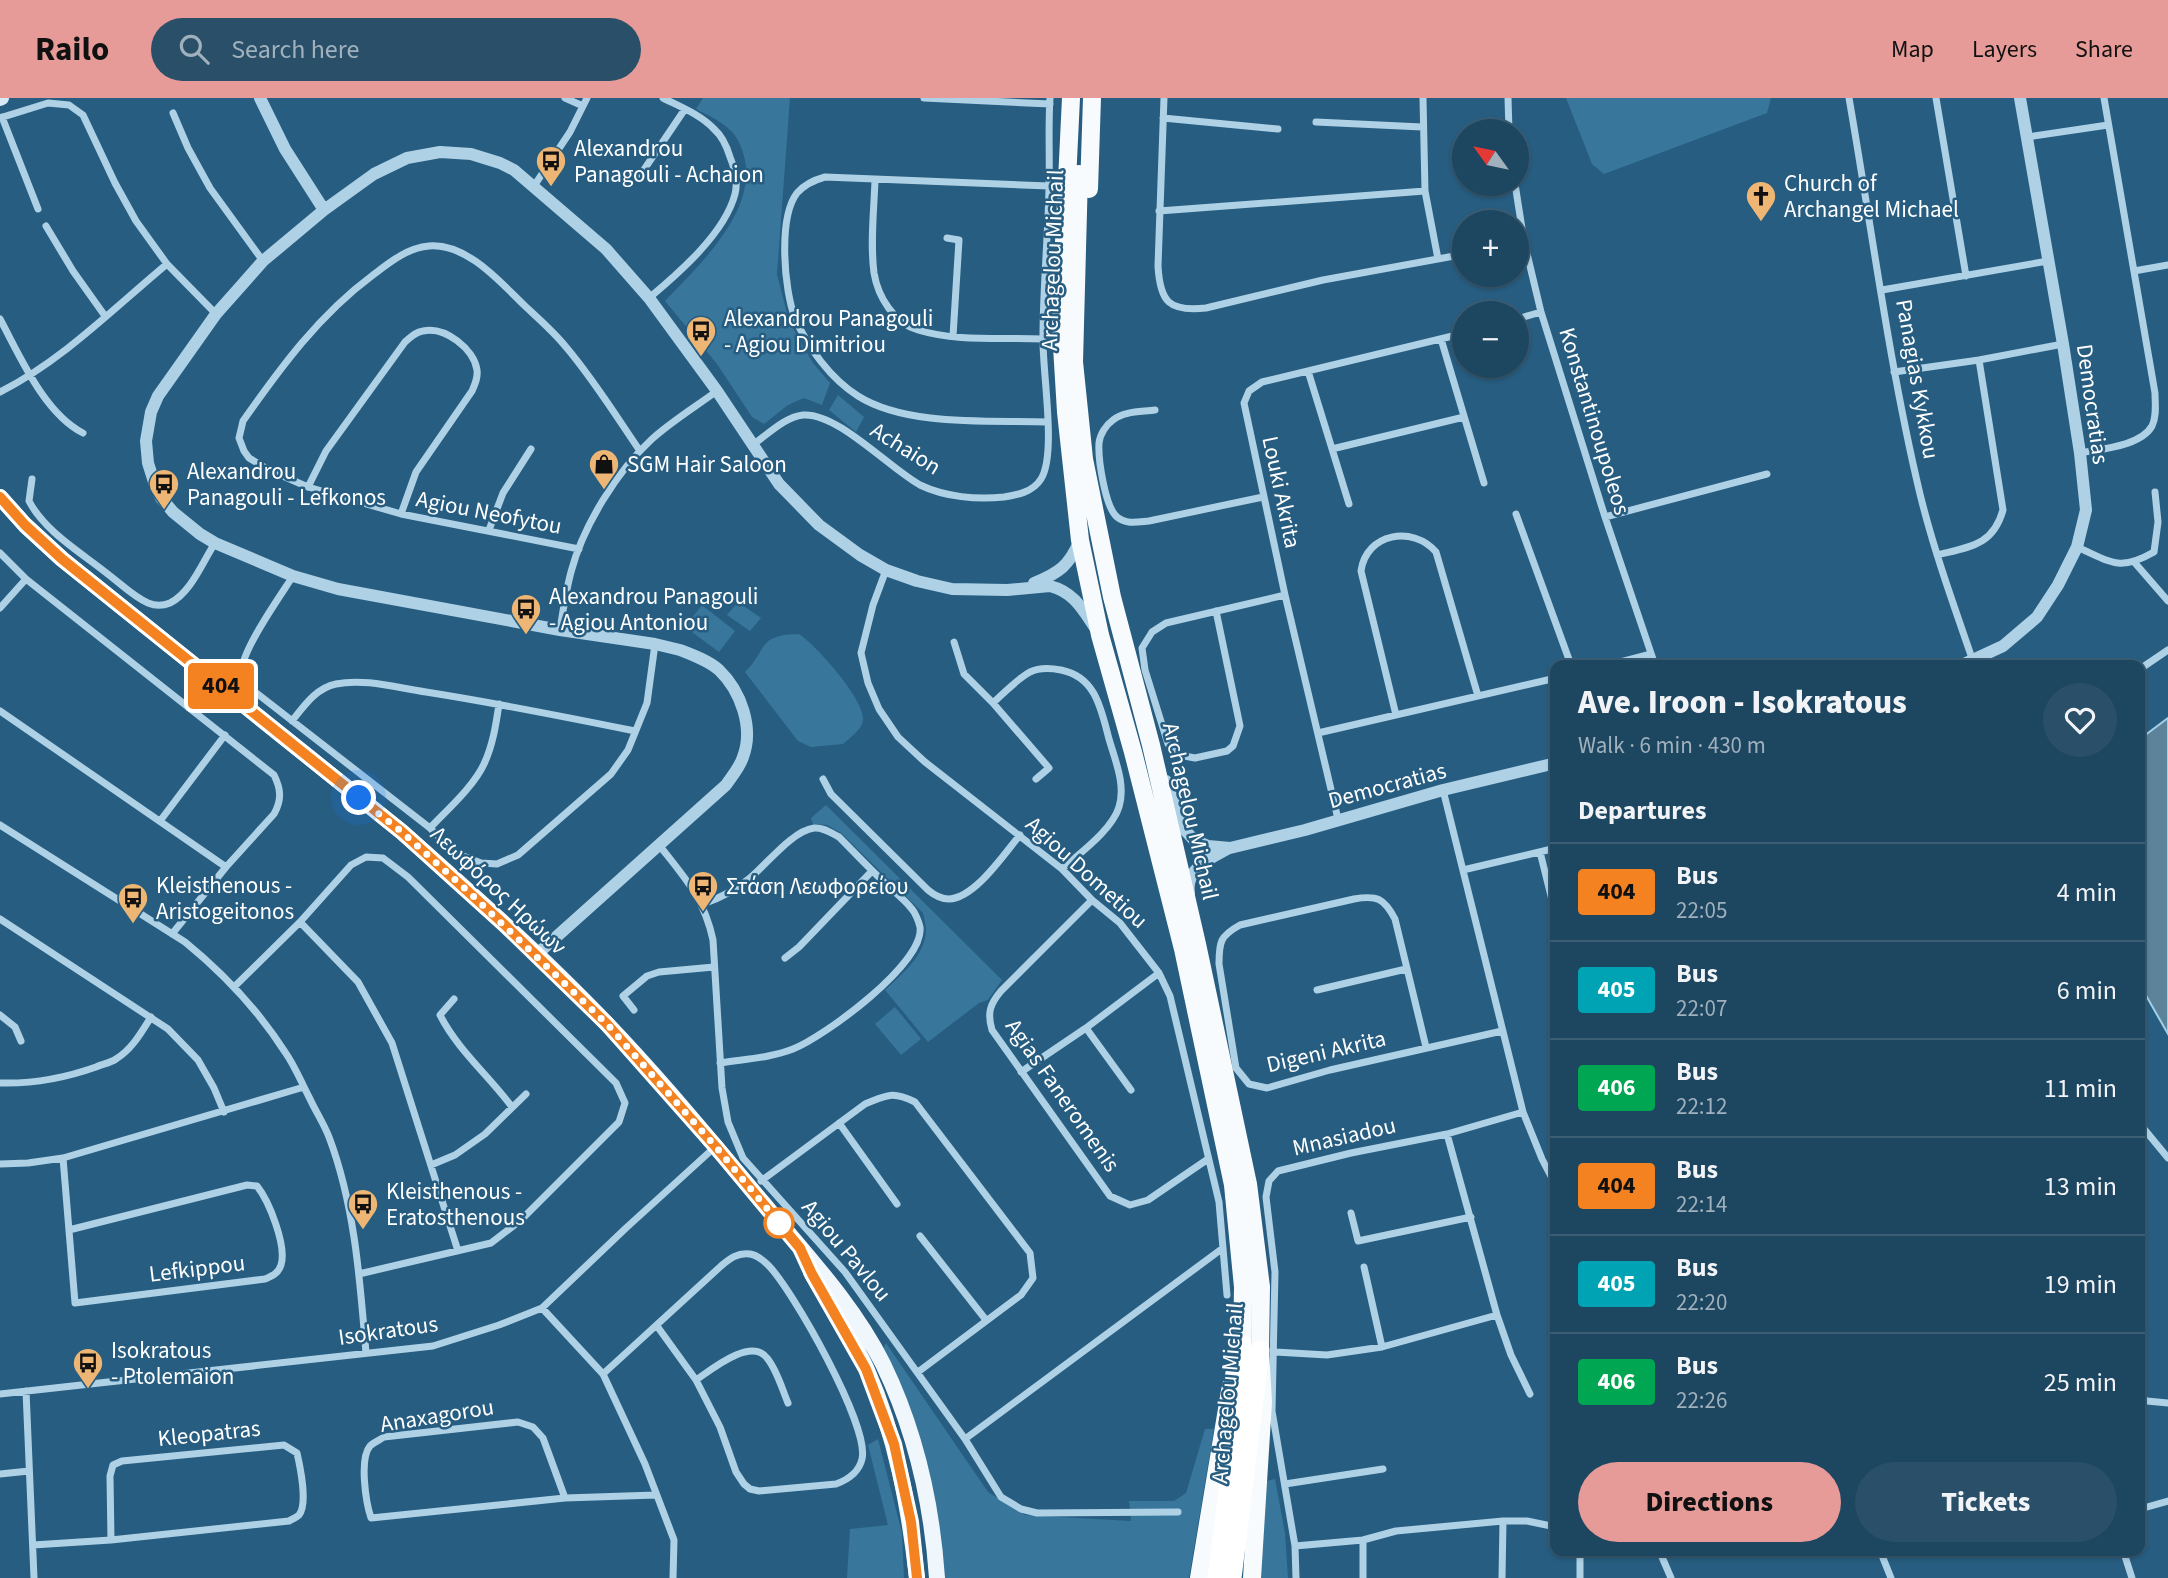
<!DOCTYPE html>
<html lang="en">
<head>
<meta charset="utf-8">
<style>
  :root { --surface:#1d4660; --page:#2a5069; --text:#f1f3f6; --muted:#a0b1bd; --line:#3b5e75; --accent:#e69b98 }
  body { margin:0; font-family:"Source Sans 3",sans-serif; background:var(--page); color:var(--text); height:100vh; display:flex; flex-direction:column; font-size:26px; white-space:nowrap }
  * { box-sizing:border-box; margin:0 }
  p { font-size:23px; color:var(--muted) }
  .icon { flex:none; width:38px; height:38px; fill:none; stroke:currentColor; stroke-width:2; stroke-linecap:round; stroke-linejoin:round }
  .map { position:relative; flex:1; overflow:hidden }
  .side { position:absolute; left:1550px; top:562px; width:595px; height:896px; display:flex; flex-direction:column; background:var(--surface); border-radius:14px; box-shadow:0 2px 5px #0004,0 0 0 2px var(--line) }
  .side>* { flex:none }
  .badge { padding:0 14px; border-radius:5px; font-size:24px; line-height:46px }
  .needle { width:46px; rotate:303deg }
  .tools { position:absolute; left:1452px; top:21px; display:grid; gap:14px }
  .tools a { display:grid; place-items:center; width:77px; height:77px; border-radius:50%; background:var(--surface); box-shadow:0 2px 5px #0004,0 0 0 2px var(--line); font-size:35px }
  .you { position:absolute; width:35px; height:35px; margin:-18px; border:5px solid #fff; border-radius:50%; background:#1a73e8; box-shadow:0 0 0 10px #1a73e833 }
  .map>.badge { position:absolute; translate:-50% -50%; box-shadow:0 0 0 4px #fff }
  h2 { padding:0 28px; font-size:26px; line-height:63px }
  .round { display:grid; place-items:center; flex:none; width:74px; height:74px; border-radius:37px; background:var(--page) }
  .head { display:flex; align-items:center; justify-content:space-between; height:119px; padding:0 28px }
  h1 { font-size:33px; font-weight:800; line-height:52px }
  .button { display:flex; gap:14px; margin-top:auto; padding:14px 28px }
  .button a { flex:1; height:80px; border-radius:42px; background:var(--accent); color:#111; font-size:28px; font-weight:800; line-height:80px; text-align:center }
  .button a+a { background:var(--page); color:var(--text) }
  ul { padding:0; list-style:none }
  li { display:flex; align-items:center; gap:21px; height:98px; padding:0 28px; border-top:2px solid var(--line) }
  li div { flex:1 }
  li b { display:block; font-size:26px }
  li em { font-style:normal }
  li .badge { min-width:77px; font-weight:700; text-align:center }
  header { display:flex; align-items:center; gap:42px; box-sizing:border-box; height:98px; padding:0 35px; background:var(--accent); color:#111 }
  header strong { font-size:33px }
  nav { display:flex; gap:38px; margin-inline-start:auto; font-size:24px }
  .search { width:490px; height:63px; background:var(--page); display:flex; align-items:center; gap:18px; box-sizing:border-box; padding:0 24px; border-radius:38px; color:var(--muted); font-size:26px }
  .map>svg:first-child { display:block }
</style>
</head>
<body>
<header>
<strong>Railo</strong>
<div class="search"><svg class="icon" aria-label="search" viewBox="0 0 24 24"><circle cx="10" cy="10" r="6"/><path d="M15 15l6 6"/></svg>Search here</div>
<nav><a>Map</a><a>Layers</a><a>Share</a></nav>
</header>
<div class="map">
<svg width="2168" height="1480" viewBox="0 0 2168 1480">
  <rect width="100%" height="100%" fill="#275d80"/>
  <!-- green -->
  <path fill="#38769c" d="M703,0H790L777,176L789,223L813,265L830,285L822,307L804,300L788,307L764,326L752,319L717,266L665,203C704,162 772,100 736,39C728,26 709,18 696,11Z
    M1566,0H1771L1767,15L1604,76L1592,66Z
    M838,297L864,319L856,334L829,312Z
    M738,504L761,520L750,533L727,517Z
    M702,507L735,533L719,554L685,529Z
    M799,536C816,547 863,600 863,620C864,630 850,640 843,646L811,649L798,643L745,574C768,552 756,537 799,536Z
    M826,707L1002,882L988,902L979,905L928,944L885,892C902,876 925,858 926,832C926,827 924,820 923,815L841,735L827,727L813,726L811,720Z
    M895,909L921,941L901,957L875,926Z
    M886,1245L988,1394L1025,1417L1131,1423L1129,1403H1174L1186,1395L1205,1331H1214L1189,1480H943L881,1254Z
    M878,1341L902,1435L904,1480H847L850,1431L888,1427L868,1347Z
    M1275,1381L1285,1435L1288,1480H1259L1263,1384Z"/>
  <!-- water -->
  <path fill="#5c839a" stroke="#a3cee6" stroke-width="2" d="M2168,620V936L2140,887V641Z"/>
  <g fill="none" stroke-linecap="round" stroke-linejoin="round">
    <!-- minor -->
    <path stroke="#aed1e6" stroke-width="7" d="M565,0L583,8
      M924,0L1050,6
      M1164,0L1158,168C1160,204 1169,214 1206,210L1323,182L1465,156
      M1423,0L1425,93L1438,161
      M1508,0L1509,33
      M1849,0C1872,132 1889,266 1920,396C1934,453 1954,508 1973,563
      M1936,0L1966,178
      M173,15L188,50L210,90L263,163
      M2,19L38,111
      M0,20L48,5L69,7L83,17L115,85L136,123L167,166L216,216
      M1163,20L1278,31
      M1316,24L1422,29
      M2027,39L2108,27
      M639,79L685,11
      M875,82C874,112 870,145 874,175C878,199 894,225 918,232C957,244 1002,239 1043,241
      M1515,86L1524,143L1541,214L1605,419L1655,567
      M534,88L570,34L587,0
      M1159,113L1425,93
      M46,128L73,173L105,218
      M947,140L959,142L953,238
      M2134,173L2168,167
      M1882,192L2048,163
      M649,200C679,175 725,135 735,96C738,84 735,71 730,59C727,49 722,38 714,31C701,17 681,9 663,0
      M0,221C20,258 44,315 83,335
      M1517,221L1541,214
      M1441,241L1484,385
      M1308,273L1349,406
      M1894,274L1979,262L2063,246
      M0,294C62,263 114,210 167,166
      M1155,312C1141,314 1124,313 1113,322C1106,327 1100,336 1099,345C1098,361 1105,409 1117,419C1127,427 1138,424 1149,423L1263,399
      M1047,324C991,322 907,329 858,298C831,281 808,250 795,220C784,192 778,120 797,95C804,87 814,82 825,79L1049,88
      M754,346C768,336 785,319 803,317C837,314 889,370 920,387C945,399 977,402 1004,399C1017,397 1033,394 1041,381C1057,355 1042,273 1043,239C1043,190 1048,140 1049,90C1050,60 1048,30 1050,0
      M1332,351L1464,319
      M2080,355C2101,351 2141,348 2152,328C2157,318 2155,305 2155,295L2104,0
      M32,381L29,403C45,434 82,455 109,477C121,486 134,499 148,505C155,508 163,508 170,505C191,495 203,463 215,445
      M308,389L326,353L405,244C411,239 415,234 423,233C445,228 474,251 477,272C478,280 475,286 472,293L416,374L401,416
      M1516,416L1571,567
      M1605,419L1767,376
      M489,432L503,395L531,351
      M2077,449C2111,464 2119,474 2154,454L2158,424L2155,394
      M579,451L401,416L308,389L269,372L249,360L244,353L239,340L243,323C281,269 319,217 373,177C390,164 407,150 429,148C467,145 500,184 525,208C539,221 554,234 566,249C594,282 616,318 640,353
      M0,455L26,481L274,677C281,691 282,702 274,716L226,769L172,836
      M1937,457C1969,449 1993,448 2003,412L1979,262
      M2135,465L2168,503
      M886,472L873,507L861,555L868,585L879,611L898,639L925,664L1062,771L1092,802L1120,825L1159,875L1170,898L1219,1104L1227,1197
      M293,478C281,497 238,557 242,576C243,581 247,586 250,590L430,730L453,754L481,765L497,766L518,757L611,676L628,652L647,605L655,546
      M0,510L26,481
      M1216,513L1240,628L1233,648L1227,653L1195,660L1179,657L1168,646L1145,572L1142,550L1152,534L1166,525L1285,497
      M560,532C563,512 566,493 571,474C583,428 617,373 652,341C672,323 695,309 717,293
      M954,544L964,576L993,605L1049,670L1036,681
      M1609,567L1651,556
      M2140,571L2168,552
      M993,605C1004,595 1017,581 1030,574C1040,569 1051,570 1061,572C1096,579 1101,611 1109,641C1115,662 1126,687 1119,709C1112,732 1080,755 1062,771
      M0,613L226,769
      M1396,617L1361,473C1366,435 1413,427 1436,454L1478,598
      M292,623C304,608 316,590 336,586C364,580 398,590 426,594C496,605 566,619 635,633
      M1318,635L1556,580
      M823,681L831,696L928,792C934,797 941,801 949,801C975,800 1004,756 1020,737
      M1443,692L1523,1014L1542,1061L1556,1088
      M1338,721L1285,497L1244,305L1249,293L1262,284L1465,235
      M160,723L225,637
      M0,727L185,844C223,875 258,912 285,954C295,968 302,986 310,1001C316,1014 324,1026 329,1039C355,1108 360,1183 366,1255
      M430,730C447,712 474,688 484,666C493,647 496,626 499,606
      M659,747C685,780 704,800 713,842L722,990L728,1024L743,1060L845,1174L965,1341L1001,1399L1021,1411L1037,1415L1178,1414
      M1540,754L1556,818
      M1463,772L1556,750
      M1092,802L1001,893C990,906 987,915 992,932L1110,1098L1130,1107L1148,1102L1208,1061
      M703,806C720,800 736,792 750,780C767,766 792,733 814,730C823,729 831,735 839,739C854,754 869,770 884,784C893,793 904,801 911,810C915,814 919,824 920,829C925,865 824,939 793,951C770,960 745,961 720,965
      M0,821L168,931L198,962L214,990L224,1014
      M300,824L358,884L392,945L458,1153
      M785,860L799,849L872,773
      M234,889L300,824L351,767L366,759L383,760L408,779L616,985L625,1005L619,1024L521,1122L491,1145L359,1176
      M1317,892L1406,871
      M454,901L440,917C457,951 489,978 512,1009
      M634,912L623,898L647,878L659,874L714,869
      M0,917L15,929L21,943
      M1086,930L1131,992
      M1426,949L1395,821C1384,800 1377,797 1354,801L1240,827C1220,838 1219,844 1219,866L1236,970L1249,986L1267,990L1330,972L1502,933
      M1021,974L1086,930L1159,875
      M0,985C33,986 65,980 96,969C103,966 110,965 116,961C132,951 141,935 151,919
      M839,1025L897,1106
      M2140,1026L2168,1060
      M1447,1036L1497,1217L1511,1257L1530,1296
      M63,1060L75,1205L265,1181C272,1178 278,1176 281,1167C287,1148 269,1103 257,1088L247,1087L69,1132
      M0,1066L28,1065L63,1060L304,989
      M431,1067L455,1057L485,1036L526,996
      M761,1083L865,1006C888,997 892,993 915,1004L1030,1155L1033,1180L1021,1197L918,1274
      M1351,1115L1358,1143L1471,1119
      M920,1138L986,1222
      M1364,1169L1382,1249
      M542,1210L603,1276L645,1366L674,1442L673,1480
      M1275,1254L1327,1257L1382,1249L1497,1217
      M603,1276L721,1168C729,1161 738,1154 750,1156C756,1157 763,1162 768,1167C793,1192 870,1329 862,1361C859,1374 847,1382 836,1386L759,1393L750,1391L744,1386L736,1374L720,1329L696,1282L657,1228
      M696,1282C712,1271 751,1239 767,1260C777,1272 782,1291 788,1305
      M26,1293L34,1480
      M0,1296L433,1248L499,1227L542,1210L626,1130L715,1049
      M2140,1298L2147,1303L2168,1305
      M965,1341L1223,1150
      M0,1376L29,1373
      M1285,1386L1383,1371
      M565,1400L543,1340L533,1329L518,1324L384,1339C380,1342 374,1344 370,1348C359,1361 366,1405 371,1420L565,1400L656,1397
      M2140,1411L2168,1403
      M1363,1442V1480
      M33,1447L111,1442L289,1423C292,1421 296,1420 299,1417C308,1406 300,1368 297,1355L284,1347L122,1363L113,1367L110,1378L111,1442
      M1295,1448L1363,1442L1396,1433L1503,1423H1527L1556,1429
      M1580,1452V1480
      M1659,1452L1671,1480
      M1886,1452L1881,1455L1891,1480
      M2123,1452L2132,1480
      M1296,1480L1295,1448L1272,1313L1275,1174L1266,1099L1269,1083L1278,1073L1351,1055L1447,1036L1523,1014
      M1502,1480L1503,1423"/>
    <!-- tertiary -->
    <path stroke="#aed1e6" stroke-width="12" d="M260,0L285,51L324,112
      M1034,485C1059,475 1069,468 1080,442
      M1962,567L2003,548L2037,519L2058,487L2077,449L2086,412L2080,355L2063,246L2020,0
      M1166,683L1183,730L1194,742L1208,748L1230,750L1305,732L1443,692L1556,665
      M1189,795C1185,770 1211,760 1229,750
      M536,857L726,687C732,678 740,669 743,659C754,630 741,593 719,572C709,563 693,557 680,552L655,546L560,532L338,491L293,478L215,445L200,436L173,414L161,400L154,384L148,365L146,343L151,314L158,298L216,216L240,189L263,163L324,112L374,76L407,60L440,54L471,56L500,65L514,72L606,151L649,200L717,293L779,386L819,427L860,457L886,472L917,483L952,491L1007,492L1050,488C1074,494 1083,512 1096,531"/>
    <!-- secondary -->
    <path stroke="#d8eaf6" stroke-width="14" d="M0,1L2,0"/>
    <!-- primary -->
    <path stroke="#eff7fd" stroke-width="16" d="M0,399L25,427L62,461L402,734C472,796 543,859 607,926C662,983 712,1045 763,1105C806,1157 853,1206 883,1266C915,1332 932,1407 937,1480
      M811,1174C829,1207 852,1238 867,1272C896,1338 909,1409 917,1480"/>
    <!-- trunk -->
    <path stroke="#f7fbfe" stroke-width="18" d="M1071,0L1062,186L1061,232L1066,314L1080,442L1100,537L1133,654L1183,851L1233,1087L1243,1189L1242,1246L1230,1293L1199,1480
      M1079,76L1074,264L1084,361L1112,499L1151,647L1197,846L1248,1086L1261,1189L1260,1252L1263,1304L1252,1480
      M1089,91L1092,0"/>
    <!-- motorway -->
    <path stroke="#fff" stroke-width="19" d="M1217,1480L1240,1297L1242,1246
      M1232,1480L1260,1252"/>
  </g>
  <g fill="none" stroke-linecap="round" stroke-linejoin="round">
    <!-- line casing -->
    <g stroke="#fff" stroke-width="16">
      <path id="line" d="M0,399L25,427L62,461L402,734L505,827L607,926L716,1049L800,1150L812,1176L866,1271L894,1346L911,1424L917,1480"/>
    </g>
    <!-- line -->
    <use href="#line" stroke="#f58220" stroke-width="10"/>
    <!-- walk -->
    <path stroke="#fff" stroke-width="7" stroke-dasharray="0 12.6" d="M359,700L402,734L472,797L607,926L716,1049L779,1125"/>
  </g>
  <!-- icons -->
  <defs>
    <g id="bus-pin" transform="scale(1.575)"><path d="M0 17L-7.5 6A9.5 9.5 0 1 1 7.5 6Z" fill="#eeb674" stroke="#275d80"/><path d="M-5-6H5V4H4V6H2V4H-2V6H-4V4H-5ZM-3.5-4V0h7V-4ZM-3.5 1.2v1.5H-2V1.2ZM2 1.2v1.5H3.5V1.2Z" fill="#111"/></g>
    <g id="church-pin" transform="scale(1.575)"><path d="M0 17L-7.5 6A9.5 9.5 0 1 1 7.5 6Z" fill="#eeb674" stroke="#275d80"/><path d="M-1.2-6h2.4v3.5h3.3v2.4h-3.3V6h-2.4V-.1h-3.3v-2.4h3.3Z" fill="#111"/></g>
    <g id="shop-pin" transform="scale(1.575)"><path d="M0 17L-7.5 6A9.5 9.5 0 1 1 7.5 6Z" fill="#eeb674" stroke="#275d80"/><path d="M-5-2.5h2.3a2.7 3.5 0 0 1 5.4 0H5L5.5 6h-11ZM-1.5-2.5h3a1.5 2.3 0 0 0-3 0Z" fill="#111"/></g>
  </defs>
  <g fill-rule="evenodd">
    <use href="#bus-pin" x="551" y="63"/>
    <use href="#church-pin" x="1761" y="98"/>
    <use href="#bus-pin" x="701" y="233"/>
    <use href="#shop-pin" x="604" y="366"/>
    <use href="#bus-pin" x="164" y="386"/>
    <use href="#bus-pin" x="526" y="511"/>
    <use href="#bus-pin" x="703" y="788"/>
    <use href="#bus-pin" x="133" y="800"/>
    <use href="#bus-pin" x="363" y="1106"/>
    <use href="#bus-pin" x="88" y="1265"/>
  </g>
  <!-- markers -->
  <circle fill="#fff" stroke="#f58220" stroke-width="3.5" cx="779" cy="1125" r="14"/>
  <g text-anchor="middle" stroke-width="5" stroke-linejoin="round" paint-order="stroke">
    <!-- poi labels -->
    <g font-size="23" fill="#fff" stroke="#275d80" text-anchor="start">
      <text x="574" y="58">Alexandrou<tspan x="574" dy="26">Panagouli - Achaion</tspan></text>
      <text x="1784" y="93">Church of<tspan x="1784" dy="26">Archangel Michael</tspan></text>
      <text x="724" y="228">Alexandrou Panagouli<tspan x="724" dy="26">- Agiou Dimitriou</tspan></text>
      <text x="627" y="374">SGM Hair Saloon</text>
      <text x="187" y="381">Alexandrou<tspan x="187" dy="26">Panagouli - Lefkonos</tspan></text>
      <text x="549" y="506">Alexandrou Panagouli<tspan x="549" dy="26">- Agiou Antoniou</tspan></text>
      <text x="156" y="795">Kleisthenous -<tspan x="156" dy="26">Aristogeitonos</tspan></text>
      <text x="726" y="796">Στάση Λεωφορείου</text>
      <text x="386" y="1101">Kleisthenous -<tspan x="386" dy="26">Eratosthenous</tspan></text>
      <text x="111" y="1260">Isokratous<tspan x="111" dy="26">- Ptolemaion</tspan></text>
    </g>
    <!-- street labels -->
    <g font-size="23" fill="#fff" stroke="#275d80">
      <text transform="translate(1052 162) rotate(-88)" y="8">Archagelou Michail</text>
      <text transform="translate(1918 281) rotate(80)" y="8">Panagias Kykkou</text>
      <text transform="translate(2093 306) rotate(82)" y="8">Democratias</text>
      <text transform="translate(1595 323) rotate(73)" y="8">Konstantinoupoleos</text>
      <text transform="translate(906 350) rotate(32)" y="8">Achaion</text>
      <text transform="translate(1282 394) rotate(78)" y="8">Louki Akrita</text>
      <text transform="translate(489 414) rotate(11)" y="8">Agiou Neofytou</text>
      <text transform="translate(1387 687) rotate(-15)" y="8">Democratias</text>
      <text transform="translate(1191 713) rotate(77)" y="8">Archagelou Michail</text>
      <text transform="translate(1087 774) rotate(42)" y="8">Agiou Dometiou</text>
      <text transform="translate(499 792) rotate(43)" y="8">Λεωφόρος Ηρώων</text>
      <text transform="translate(1326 953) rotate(-13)" y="8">Digeni Akrita</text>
      <text transform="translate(1063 997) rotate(55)" y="8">Agias Faneromenis</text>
      <text transform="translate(1344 1038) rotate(-13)" y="8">Mnasiadou</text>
      <text transform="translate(847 1152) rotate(50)" y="8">Agiou Pavlou</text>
      <text transform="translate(197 1170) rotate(-7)" y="8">Lefkippou</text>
      <text transform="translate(388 1232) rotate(-8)" y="8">Isokratous</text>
      <text transform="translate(1227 1295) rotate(-85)" y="8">Archagelou Michail</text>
      <text transform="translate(437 1317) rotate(-9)" y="8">Anaxagorou</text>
      <text transform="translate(209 1335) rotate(-6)" y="8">Kleopatras</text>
    </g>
  </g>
</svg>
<div class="tools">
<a><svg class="needle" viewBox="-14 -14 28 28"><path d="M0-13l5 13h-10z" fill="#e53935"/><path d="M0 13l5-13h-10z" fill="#a0b1bd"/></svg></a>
<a>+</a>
<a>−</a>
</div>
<div class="you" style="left:359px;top:700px"></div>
<b class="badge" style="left:221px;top:588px;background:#f58220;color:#111">404</b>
<section class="side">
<div class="head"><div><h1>Ave. Iroon - Isokratous</h1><p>Walk · 6 min · 430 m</p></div><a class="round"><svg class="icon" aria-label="heart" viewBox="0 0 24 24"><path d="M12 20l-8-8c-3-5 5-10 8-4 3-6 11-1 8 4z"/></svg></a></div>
<h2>Departures</h2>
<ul>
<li><span class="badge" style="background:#f58220;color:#111">404</span><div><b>Bus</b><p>22:05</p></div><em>4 min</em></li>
<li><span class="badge" style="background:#00a3b4;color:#fff">405</span><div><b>Bus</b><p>22:07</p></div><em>6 min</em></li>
<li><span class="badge" style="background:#00a651;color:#fff">406</span><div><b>Bus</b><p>22:12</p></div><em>11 min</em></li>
<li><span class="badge" style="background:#f58220;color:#111">404</span><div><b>Bus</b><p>22:14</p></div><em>13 min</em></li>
<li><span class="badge" style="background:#00a3b4;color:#fff">405</span><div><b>Bus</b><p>22:20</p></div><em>19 min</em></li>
<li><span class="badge" style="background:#00a651;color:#fff">406</span><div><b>Bus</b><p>22:26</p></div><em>25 min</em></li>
</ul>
<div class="button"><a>Directions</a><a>Tickets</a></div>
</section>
</div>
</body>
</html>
